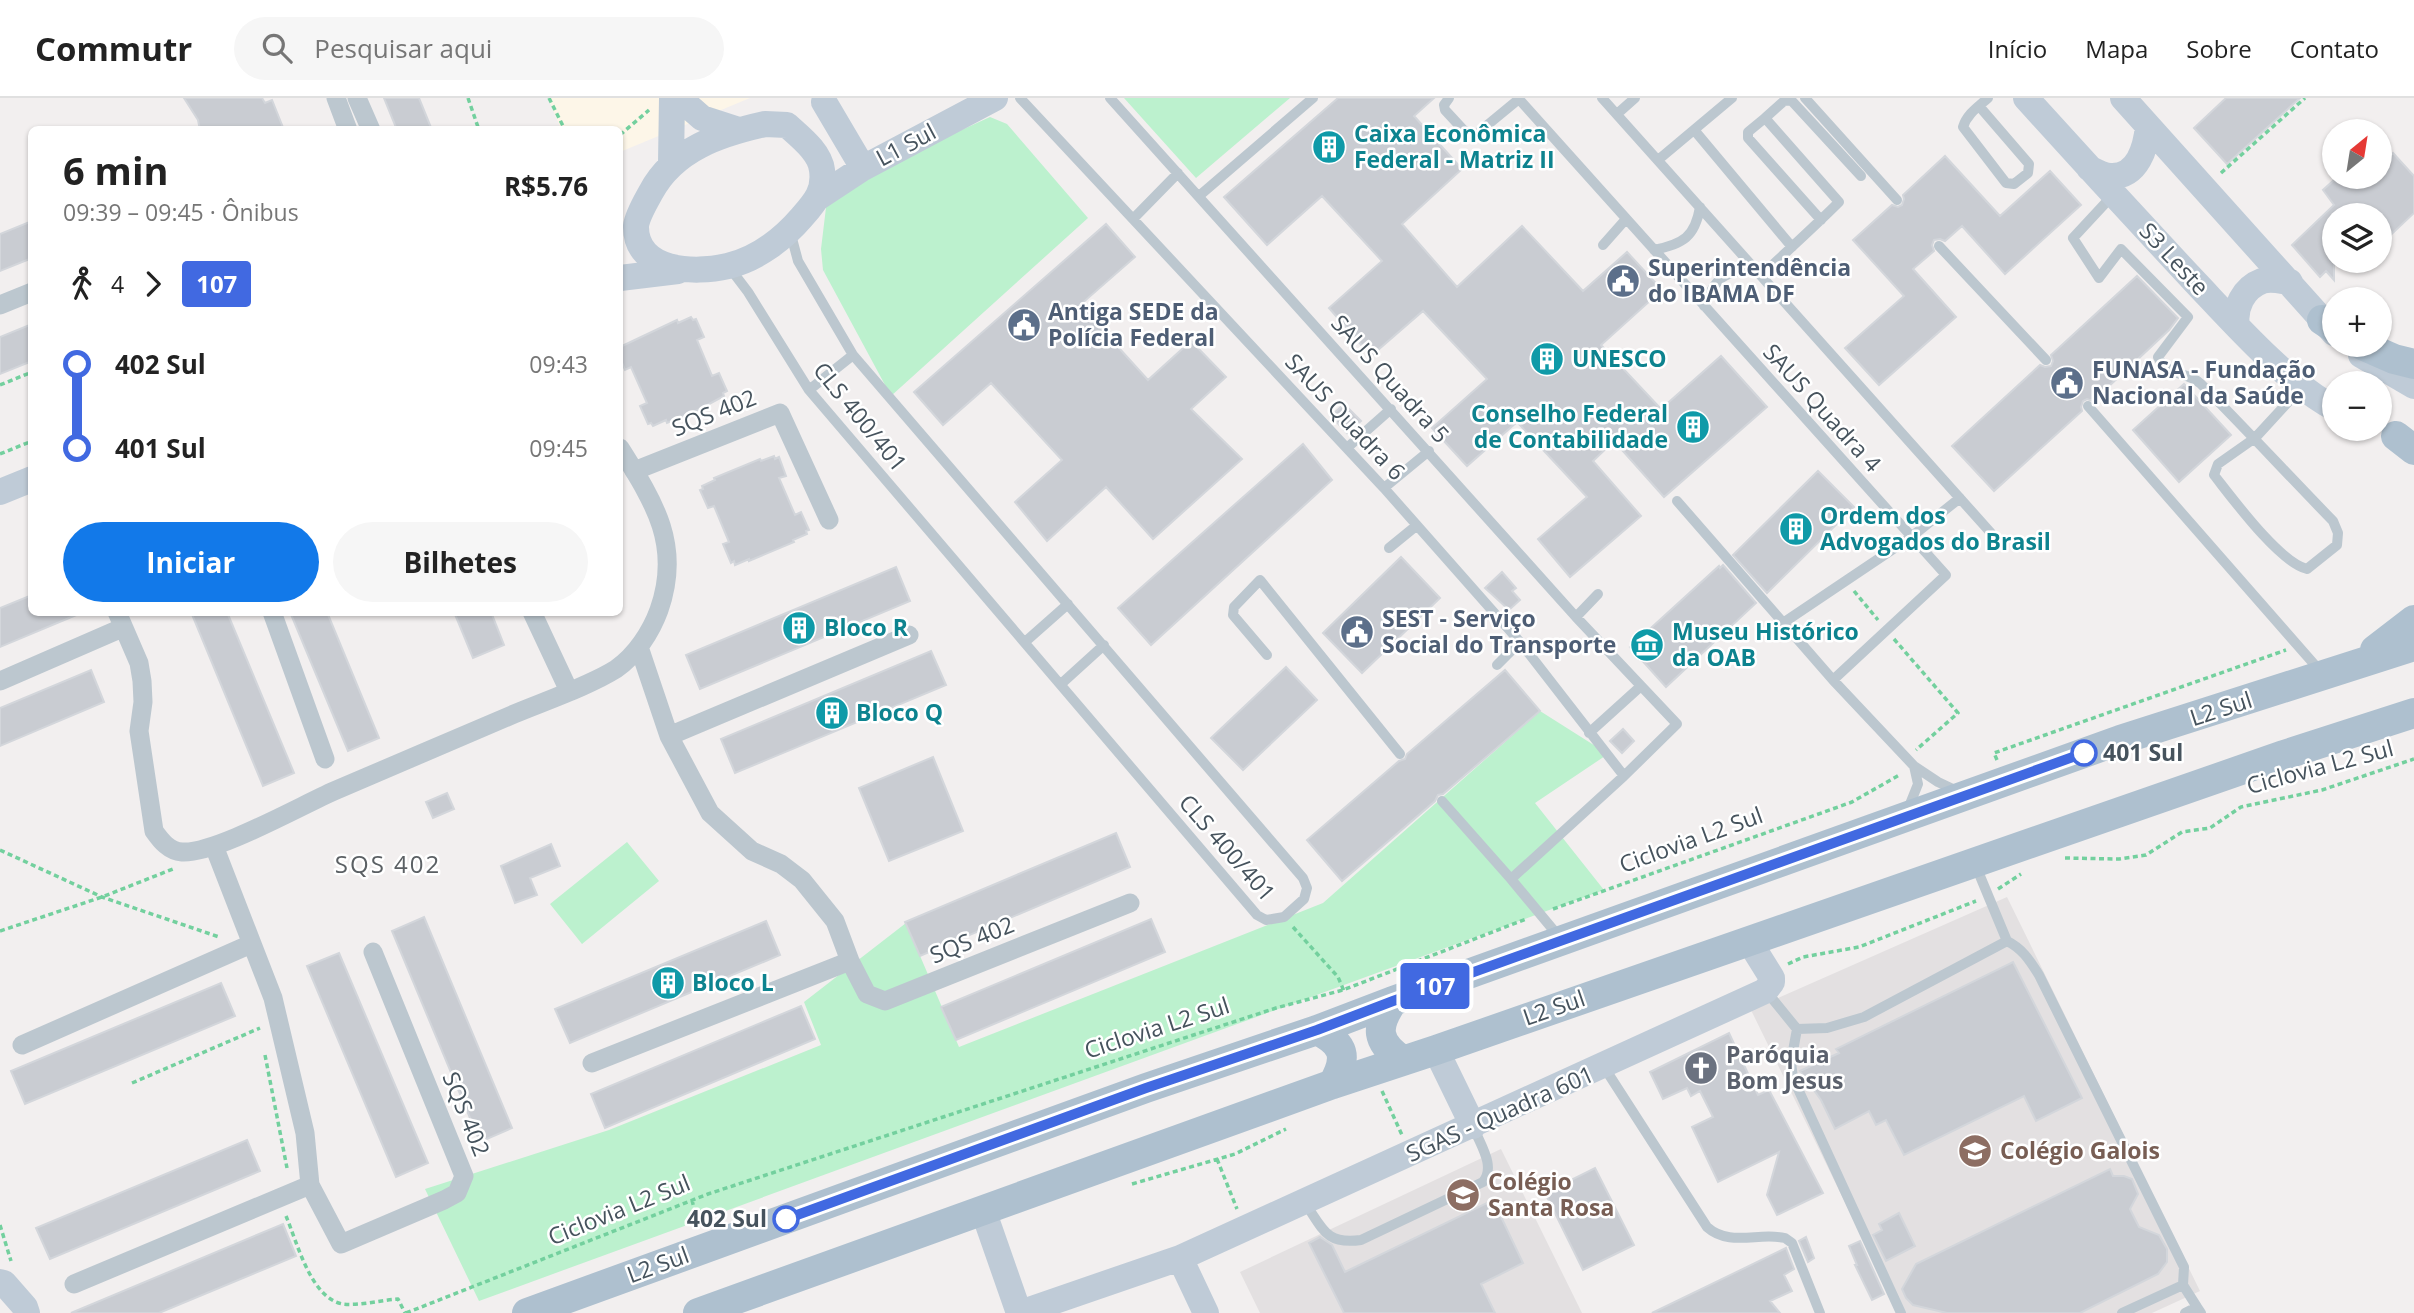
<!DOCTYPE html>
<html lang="pt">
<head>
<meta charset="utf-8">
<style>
  :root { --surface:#fff; --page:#f6f6f6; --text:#222; --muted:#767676; --line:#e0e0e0; --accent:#1279e9 }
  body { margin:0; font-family:"Open Sans",sans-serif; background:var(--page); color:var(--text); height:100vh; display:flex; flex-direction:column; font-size:26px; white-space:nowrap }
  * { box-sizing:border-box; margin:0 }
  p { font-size:23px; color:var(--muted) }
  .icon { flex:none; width:38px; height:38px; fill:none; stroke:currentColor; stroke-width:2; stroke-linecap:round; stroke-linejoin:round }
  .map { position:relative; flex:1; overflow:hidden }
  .sheet { position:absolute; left:28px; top:28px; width:595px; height:490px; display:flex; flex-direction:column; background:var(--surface); border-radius:10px; box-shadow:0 2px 5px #0004 }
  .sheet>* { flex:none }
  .badge { padding:0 14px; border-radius:5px; font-size:24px; line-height:46px }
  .needle { width:46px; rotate:30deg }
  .fabs { position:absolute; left:2322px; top:21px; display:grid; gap:14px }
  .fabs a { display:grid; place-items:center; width:70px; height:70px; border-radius:50%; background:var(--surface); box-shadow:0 2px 5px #0004; font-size:35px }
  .map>.badge { position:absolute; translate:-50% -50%; box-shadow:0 0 0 4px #fff }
  .legs { display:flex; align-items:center; gap:10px; height:77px; padding:0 35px; font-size:23px }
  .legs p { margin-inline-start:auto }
  .overview { display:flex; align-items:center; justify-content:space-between; height:119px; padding:0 35px }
  h1 { font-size:38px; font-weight:700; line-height:52px }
  .button { display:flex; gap:14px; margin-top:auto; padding:14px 35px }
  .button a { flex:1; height:80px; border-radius:42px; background:var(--accent); color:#fff; font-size:28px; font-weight:700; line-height:80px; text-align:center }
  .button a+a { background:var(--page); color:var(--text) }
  ul { padding:0 35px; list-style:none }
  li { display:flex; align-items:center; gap:24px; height:84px; font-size:26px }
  li i { display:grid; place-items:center; width:10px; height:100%; margin:0 9px; background:currentColor }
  li i::after { content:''; width:18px; height:18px; margin:-9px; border:5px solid; border-radius:50%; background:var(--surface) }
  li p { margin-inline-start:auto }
  li:first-child i { background:linear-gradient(#0000 50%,currentColor 0) }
  li:last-child i { background:linear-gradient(currentColor 50%,#0000 0) }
  header { display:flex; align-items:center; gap:42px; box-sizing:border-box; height:98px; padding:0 35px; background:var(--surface); border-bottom:2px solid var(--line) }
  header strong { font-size:33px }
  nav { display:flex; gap:38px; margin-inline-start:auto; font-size:24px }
  .search { width:490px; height:63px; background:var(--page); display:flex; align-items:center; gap:18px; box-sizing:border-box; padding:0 24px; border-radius:38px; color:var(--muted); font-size:26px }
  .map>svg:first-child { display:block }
</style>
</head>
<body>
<header>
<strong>Commutr</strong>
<div class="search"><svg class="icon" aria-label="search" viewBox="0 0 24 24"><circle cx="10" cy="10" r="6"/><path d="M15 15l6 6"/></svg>Pesquisar aqui</div>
<nav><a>Início</a><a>Mapa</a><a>Sobre</a><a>Contato</a></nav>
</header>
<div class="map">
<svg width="2414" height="1215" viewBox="0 0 2414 1215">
  <rect width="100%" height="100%" fill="#f2efef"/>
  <!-- commercial -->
  <path fill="#fdf6e8" d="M548,0H750L620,54V32L561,31Z"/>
  <!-- education -->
  <path fill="#e3e0e1" d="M2007,799L2200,1193L2152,1215H1899L1751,912Z
    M1501,1051L1582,1215H1260L1240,1174Z"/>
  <!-- green -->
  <path fill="#bcf1ce" d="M1124,0H1290L1196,80Z
    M990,19L1007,26L1088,120L891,298L823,172L821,151L828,93Z
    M1540,613L1608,656L1535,705L1604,792L479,1203L425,1091L609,1032L821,947L804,904L906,825L959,949L1323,805Z
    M627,744L659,783L582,846L550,806Z"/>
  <!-- building -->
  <path fill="#c9ccd2" stroke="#d3d6db" stroke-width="2" d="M184,0H262L265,5L272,2L284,32H200L198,22Z
    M384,0H419L432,32H397Z
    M1338,0H1434L1414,18L1462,71L1402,126L1457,189L1522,128L1583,193L1627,154L1662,192L1601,247L1661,311L1721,258L1767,309L1664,399L1614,343L1593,363L1641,418L1570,479L1538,441L1587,399L1517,324L1467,368L1432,330L1487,281L1423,213L1371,258L1329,210L1382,163L1322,98L1267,147L1224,99Z
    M2226,0H2300L2227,66L2194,30Z
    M2393,55L2414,78V115L2380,147V117H2334V182L2326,173L2320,179L2292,147L2334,107L2323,92L2334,82L2346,87L2355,79H2380V66Z
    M1945,58L2000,118L2050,73L2081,107L2005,176L1962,128L1945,143L1940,141L1934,142L1932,147L1934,153L1913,171L1956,219L1879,287L1845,250L1904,198L1853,142L1892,107L1898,109L1902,107L1904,101L1903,97Z
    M32,123V160L0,173V136Z
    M1106,126L1135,159L1080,207L1148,282L1191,243L1226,279L1191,311L1242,361L1153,441L1106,389L1047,443L1015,404L1062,362L991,285L943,327L914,294Z
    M2137,178L2178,220L2169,232L2093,303L2087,301L2083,303L2081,309L2082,313L1994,393L1952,348L2040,267L2045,269L2051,268L2053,263L2051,257Z
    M691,219L693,222L696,221L704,239L697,242L712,278L719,275L727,293L723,295L724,298L698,312L667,325L666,322L653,328L651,325L648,326L640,308L647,305L631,269L625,272L620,260V249L677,222L678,225Z
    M32,226V263L0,276V239Z
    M2184,286L2231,337L2179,384L2133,332Z
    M1344,306L1361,323L1347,335L1331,318Z
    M1303,346L1332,382L1151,547L1118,510Z
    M774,358L775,361L779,359L786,378L779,380L795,417L801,414L809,432L806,433L807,436L793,442L794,444L749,463V461L735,467L734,463L731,465L723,446L729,444L714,408L708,410L700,392L703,391L702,388L715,382L714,380L760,361L761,363Z
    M1818,373L1854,409L1767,495L1733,457Z
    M1401,459L1440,500L1362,575L1323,535Z
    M1723,467L1756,505L1666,589L1630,549L1719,468L1720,470Z
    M896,469L910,503L700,591L686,557Z
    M1502,474L1516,490L1512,493L1520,502L1509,512L1485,490Z
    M32,497V514L81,515L0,549V510Z
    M191,514H227L294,675L263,688Z
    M290,514H327L379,640L348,653Z
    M454,514H491L504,547L473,560Z
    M931,553L946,587L735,675L721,641Z
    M1286,569L1317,602L1243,672L1211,640Z
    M91,572L104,604L0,648V610Z
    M1505,572L1540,613L1443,696L1438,697L1435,703L1342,783L1307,742L1399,663L1405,661L1407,656Z
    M1623,631L1634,643L1622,655L1610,643Z
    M933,659L963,733L889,763L859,690Z
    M447,695L454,711L433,720L426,704Z
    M1116,735L1130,769L920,858L905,824Z
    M551,746L560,768L530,780L537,797L515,805L501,768Z
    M424,819L512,1030L480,1044L392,833Z
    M1151,821L1165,854L956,942L941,909Z
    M766,823L780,857L570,945L555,911Z
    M339,855L428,1065L396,1079L307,868Z
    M2013,864L2082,1000L2036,1023L2024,998L1904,1057L1886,1022L1876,1027L1869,1013L1835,1031L1821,1002L1800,973L1839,955L1836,951Z
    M221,885L235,918L25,1006L11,973Z
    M801,908L815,941L605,1030L591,996Z
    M1729,935L1758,997L1769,992L1823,1095L1777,1117L1767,1097L1779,1054L1718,1084L1692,1029L1713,1019L1700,993L1691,998L1687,990L1663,1001L1650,974Z
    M247,1042L260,1073L50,1161L36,1130Z
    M1595,1070L1634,1147L1583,1172L1545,1095Z
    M2110,1071L2113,1078H2124L2132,1081L2138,1096L2130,1111L2139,1129L2159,1137L2167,1151V1164L2158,1176L2080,1215H1947L1913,1207L1906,1200L1902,1191L1916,1166Z
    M1493,1102L1523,1165L1481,1186L1495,1215H1344L1309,1145L1320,1139L1332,1147L1345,1174Z
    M1899,1115L1915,1148L1886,1163L1873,1137L1882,1132L1879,1126Z
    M283,1126L296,1158L159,1215H71Z
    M1806,1139L1814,1160L1808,1164L1799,1143Z
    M1860,1143L1884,1196L1872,1202L1855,1167H1857L1849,1148Z
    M1786,1150L1794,1171L1784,1177L1792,1193L1770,1203L1780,1215H1652Z"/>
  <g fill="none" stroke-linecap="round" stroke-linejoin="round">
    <!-- path -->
    <path stroke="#73d09e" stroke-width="3.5" stroke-dasharray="5 3.5" stroke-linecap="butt" d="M468,0L479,32
      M549,0L565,32
      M620,37L649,12
      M2221,75L2305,0
      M0,287L32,274
      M0,356L32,343
      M1854,493L1878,522
      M1894,541L1958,615L1916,652
      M1997,662L1994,655L2286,552
      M0,752L102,799L219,839
      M2065,760L2119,761L2146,757L2182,734L2210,730L2241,709L2322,692L2414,661
      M1998,791L2021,776
      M1553,811L1852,704L1901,676
      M1293,829L1338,879L1344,893
      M0,833L102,799L173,771
      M1788,866L1803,859L1859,849L1976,803
      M265,957L287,1070
      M132,985L260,930
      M1382,993L1402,1037
      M1217,1061L1237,1111
      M1132,1086L1235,1056L1286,1031
      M692,1102L698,1127
      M286,1118C297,1144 311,1201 343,1206C360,1208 381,1202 398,1201L405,1215
      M0,1127L11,1163
      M406,1215L708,1096L1276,910L1343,892L1526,821"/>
    <!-- lane -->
    <path stroke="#bcc7cf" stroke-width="10" d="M1020,0L1384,390L1520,544L1624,678
      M1110,0L1576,519L1677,626L1624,678L1511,781L1560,840
      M1449,0L1444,7L1445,12L1469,38H1474L1519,1
      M1518,0L1946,477L1833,582
      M1602,0L1991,435
      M1805,0L1897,102
      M1979,8L2029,66L2028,75L2014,86L2006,85L1963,29C1967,16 1978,9 1988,0
      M1617,16L1635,0
      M1765,20L1784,3L1791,2L1861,78
      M1695,33L1792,149
      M1658,62L1732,0
      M1199,98L1313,0
      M2112,98L2073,140L2099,180L2121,151L2188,219L2158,259C2167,279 2188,273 2201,286C2246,331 2288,377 2333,423L2338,435L2337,447L2307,471C2279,464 2233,401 2214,377L2218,366L2255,340L2300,291
      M1133,121L1178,75
      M1603,147L1626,121
      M1939,148L2046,262
      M1654,152C1683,146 1695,139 1700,109
      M729,169L748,194L809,292L1257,817L1266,822L1284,819L1304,801L1307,790L1303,780L853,257L798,163L790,133
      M1762,177C1787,153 1813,130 1838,105L1839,104L1765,20L1748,34V40L1821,122
      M1704,208C1716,178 1724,174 1755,171
      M809,292L853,257
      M2088,308L2321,574
      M1348,349L1391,311
      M1384,390L1429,353
      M1677,403L1833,582L1914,668L1938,684L1957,693
      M1389,450L1416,428
      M1576,519L1598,496
      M1783,525L1911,439L1960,400
      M1025,544L1068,506
      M1267,557L1233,517L1234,509L1260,482L1400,656
      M1497,567L1520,544
      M1061,586L1104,547
      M1589,635L1641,588
      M1442,703L1511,781
      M1908,711L1918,686L1914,668
      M2007,843C2023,851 2030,863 2039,877L2184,1169L2183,1187L2122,1215
      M1766,893L1797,931L1827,930L1864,919L2007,843L1975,766
      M1797,931L1791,964L1793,980L1901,1215
      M1604,969L1707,1129C1729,1149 1759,1134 1785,1140L1792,1145L1820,1215
      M1305,1105C1323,1131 1326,1147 1361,1142L1483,1084C1496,1068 1480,1047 1474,1030
      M2183,1187L2197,1209
      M2185,1215L2197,1209L2201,1215"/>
    <!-- street -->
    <path stroke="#bcc7cf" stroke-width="19" d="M336,0L348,32
      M357,0L371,32
      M0,207L32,194
      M634,373L780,315L829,422
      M117,514L139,565L142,583L143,604L139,633L154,733C161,743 169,753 182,754C215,756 300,708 334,693C394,667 454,642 514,616C545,603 589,588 616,571C636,557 651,534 659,512C682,447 654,404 620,350
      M272,514L325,661
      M532,514L569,593
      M639,549L669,638L710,715L752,753L781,766L802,782L835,823L850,863L867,896L885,903L1130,805
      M0,583L122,530
      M669,638L909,537
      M214,748L273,900L305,1035L310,1087L341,1146L444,1102L457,1095L464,1078L373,854
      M22,947L251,846
      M592,965L850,863
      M74,1186L310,1087"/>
    <!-- secondary -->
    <path stroke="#bfcbd7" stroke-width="26" d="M679,0L702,20L739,32
      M2026,0C2082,62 2139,124 2196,185C2233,224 2287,285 2334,310
      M2123,0L2334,235
      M824,4L863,70
      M765,26L787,27C800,39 820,54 822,72C825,93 815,104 802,119C783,141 757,161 728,168C695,176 635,174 636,128C637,118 646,103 651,94C674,51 720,36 765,26Z
      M671,65L672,0
      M2089,70C2095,73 2104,78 2111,78C2138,79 2146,49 2148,28
      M819,99L863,70L995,0
      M620,180L678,173
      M2237,228C2234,210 2243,190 2262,183C2271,180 2281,183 2290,184
      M2361,257L2414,288
      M0,394L32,381
      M1436,952L1473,1028
      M983,1112L1019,1215
      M1180,1160L1206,1215
      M0,1184L4,1185L25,1209L27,1215
      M1020,1215L1180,1160L1765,893L1772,884V880L1749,843"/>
    <!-- primary -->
    <path stroke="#aec0cf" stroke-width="30" d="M2322,222L2334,230
      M2362,247L2394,261L2414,266
      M2396,338L2414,352
      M2375,552L2414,522
      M1393,903C1375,929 1376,944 1402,962
      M1317,932C1345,946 1348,959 1333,986
      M527,1215L1146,990L1317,932L1393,903L2120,642L2414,548
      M698,1215L1333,986L1436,952L2284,657L2414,615"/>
  </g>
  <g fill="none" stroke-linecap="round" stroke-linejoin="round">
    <!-- line-1 casing -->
    <g stroke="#fff" stroke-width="16">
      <path id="line-1" d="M786,1121L1146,990L1317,932L1393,903L2084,655"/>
    </g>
    <!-- line-1 -->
    <use href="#line-1" stroke="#4169e1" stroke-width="10"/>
  </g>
  <!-- icons -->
  <defs>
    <g id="building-disc" transform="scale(1.75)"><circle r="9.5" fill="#0f9aa8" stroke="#fff"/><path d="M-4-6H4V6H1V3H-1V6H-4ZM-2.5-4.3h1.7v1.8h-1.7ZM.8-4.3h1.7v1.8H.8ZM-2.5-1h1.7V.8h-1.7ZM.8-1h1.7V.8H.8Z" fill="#fff"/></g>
    <g id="civic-disc" transform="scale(1.75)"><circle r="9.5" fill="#5c6f8a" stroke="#fff"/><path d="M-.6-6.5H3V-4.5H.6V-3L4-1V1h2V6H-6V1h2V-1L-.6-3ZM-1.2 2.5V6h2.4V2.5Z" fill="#fff"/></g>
    <g id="museum-disc" transform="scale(1.75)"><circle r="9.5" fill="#0f9aa8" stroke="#fff"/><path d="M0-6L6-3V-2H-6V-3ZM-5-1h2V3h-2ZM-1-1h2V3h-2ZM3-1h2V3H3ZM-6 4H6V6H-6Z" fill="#fff"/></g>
    <g id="church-disc" transform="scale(1.75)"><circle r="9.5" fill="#6b7280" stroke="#fff"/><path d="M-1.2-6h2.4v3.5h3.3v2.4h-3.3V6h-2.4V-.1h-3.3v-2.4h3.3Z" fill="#fff"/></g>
    <g id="school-disc" transform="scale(1.75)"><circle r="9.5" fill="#8d6e63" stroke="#fff"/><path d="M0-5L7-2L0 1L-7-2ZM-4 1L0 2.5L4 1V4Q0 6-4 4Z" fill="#fff"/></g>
  </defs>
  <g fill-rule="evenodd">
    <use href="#building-disc" x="1329" y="49"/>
    <use href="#civic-disc" x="1623" y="183"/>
    <use href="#civic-disc" x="1024" y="227"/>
    <use href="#building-disc" x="1547" y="261"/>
    <use href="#civic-disc" x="2067" y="285"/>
    <use href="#building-disc" x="1693" y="329"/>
    <use href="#building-disc" x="1796" y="431"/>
    <use href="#building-disc" x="799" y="530"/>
    <use href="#civic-disc" x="1357" y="534"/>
    <use href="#museum-disc" x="1647" y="547"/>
    <use href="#building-disc" x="832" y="615"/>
    <use href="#building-disc" x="668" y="885"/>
    <use href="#church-disc" x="1701" y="970"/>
    <use href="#school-disc" x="1975" y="1053"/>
    <use href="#school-disc" x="1463" y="1097"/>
  </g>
  <!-- markers -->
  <g fill="#fff" stroke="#4169e1" stroke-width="3.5">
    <circle cx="2084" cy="655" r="12"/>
    <circle cx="786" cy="1121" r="12"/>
  </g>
  <g text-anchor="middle" stroke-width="5" stroke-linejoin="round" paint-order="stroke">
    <!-- culture labels -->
    <g font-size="23" font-weight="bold" fill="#0d838f" stroke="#fff" text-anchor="start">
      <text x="1354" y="44">Caixa Econômica<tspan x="1354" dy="26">Federal - Matriz II</tspan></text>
      <text x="1572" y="269">UNESCO</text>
      <text x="1668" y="324" text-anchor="end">Conselho Federal<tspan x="1668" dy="26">de Contabilidade</tspan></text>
      <text x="1820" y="426">Ordem dos<tspan x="1820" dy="26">Advogados do Brasil</tspan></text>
      <text x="824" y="538">Bloco R</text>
      <text x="1672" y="542">Museu Histórico<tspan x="1672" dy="26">da OAB</tspan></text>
      <text x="856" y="623">Bloco Q</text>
      <text x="692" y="893">Bloco L</text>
    </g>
    <!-- street labels -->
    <g font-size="23" fill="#46535d" stroke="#fff">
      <text transform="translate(906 47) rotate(-28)" y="8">L1 Sul</text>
      <text transform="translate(2174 161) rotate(47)" y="8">S3 Leste</text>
      <text transform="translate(1390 281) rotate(48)" y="8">SAUS Quadra 5</text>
      <text transform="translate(1822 310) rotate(48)" y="8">SAUS Quadra 4</text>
      <text transform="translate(714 315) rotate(-22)" y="8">SQS 402</text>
      <text transform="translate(860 319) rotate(51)" y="8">CLS 400/401</text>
      <text transform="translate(1345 319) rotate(47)" y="8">SAUS Quadra 6</text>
      <text transform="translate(2221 611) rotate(-18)" y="8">L2 Sul</text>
      <text transform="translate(2320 669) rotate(-15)" y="8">Ciclovia L2 Sul</text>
      <text transform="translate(1691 742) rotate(-20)" y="8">Ciclovia L2 Sul</text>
      <text transform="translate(1227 750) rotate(49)" y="8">CLS 400/401</text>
      <text transform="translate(972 842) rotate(-22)" y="8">SQS 402</text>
      <text transform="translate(1554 910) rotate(-19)" y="8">L2 Sul</text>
      <text transform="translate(1157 930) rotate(-18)" y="8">Ciclovia L2 Sul</text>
      <text transform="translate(466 1016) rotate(68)" y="8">SQS 402</text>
      <text transform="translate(1500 1016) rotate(-24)" y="8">SGAS - Quadra 601</text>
      <text transform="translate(619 1112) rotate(-22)" y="8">Ciclovia L2 Sul</text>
      <text transform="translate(658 1167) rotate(-20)" y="8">L2 Sul</text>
    </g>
    <!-- service labels -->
    <g font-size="23" font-weight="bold" fill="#4e5e75" stroke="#fff" text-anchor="start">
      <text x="1648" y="178">Superintendência<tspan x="1648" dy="26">do IBAMA DF</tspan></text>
      <text x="1048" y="222">Antiga SEDE da<tspan x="1048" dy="26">Polícia Federal</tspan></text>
      <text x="2092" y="280">FUNASA - Fundação<tspan x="2092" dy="26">Nacional da Saúde</tspan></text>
      <text x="1382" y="529">SEST - Serviço<tspan x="1382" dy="26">Social do Transporte</tspan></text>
    </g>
    <!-- stop labels -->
    <g font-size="23" font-weight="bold" fill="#46535d" stroke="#fff" text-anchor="start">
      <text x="2103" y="663">401 Sul</text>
      <text x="767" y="1129" text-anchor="end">402 Sul</text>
    </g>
    <!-- worship labels -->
    <g font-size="23" font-weight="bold" fill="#5b616d" stroke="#fff" text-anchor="start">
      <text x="1726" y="965">Paróquia<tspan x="1726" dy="26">Bom Jesus</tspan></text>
    </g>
    <!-- education labels -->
    <g font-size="23" font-weight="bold" fill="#785e54" stroke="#fff" text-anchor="start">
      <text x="2000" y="1061">Colégio Galois</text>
      <text x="1488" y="1092">Colégio<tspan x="1488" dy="26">Santa Rosa</tspan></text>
    </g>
    <!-- neighbourhood labels -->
    <g font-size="24" letter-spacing="2" fill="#5b6064" stroke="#fff">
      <text x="388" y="775">SQS 402</text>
    </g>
  </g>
</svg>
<div class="fabs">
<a><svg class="needle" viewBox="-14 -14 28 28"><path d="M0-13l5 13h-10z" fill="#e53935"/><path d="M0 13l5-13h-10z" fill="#767676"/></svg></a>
<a><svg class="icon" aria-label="layers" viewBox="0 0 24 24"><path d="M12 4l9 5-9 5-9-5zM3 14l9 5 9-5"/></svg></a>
<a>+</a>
<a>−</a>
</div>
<b class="badge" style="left:1435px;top:888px;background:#4169e1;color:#fff">107</b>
<section class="sheet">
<div class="overview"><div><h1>6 min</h1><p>09:39 – 09:45 · Ônibus</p></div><b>R$5.76</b></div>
<div class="legs"><svg class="icon" aria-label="walk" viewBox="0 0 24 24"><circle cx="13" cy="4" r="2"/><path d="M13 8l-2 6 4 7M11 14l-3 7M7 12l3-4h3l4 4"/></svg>4<svg class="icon" aria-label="forward" viewBox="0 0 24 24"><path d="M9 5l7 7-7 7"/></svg><b class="badge" style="background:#4169e1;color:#fff">107</b></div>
<ul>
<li><i style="color:#4169e1"></i><b>402 Sul</b><p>09:43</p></li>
<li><i style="color:#4169e1"></i><b>401 Sul</b><p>09:45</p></li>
</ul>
<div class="button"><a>Iniciar</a><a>Bilhetes</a></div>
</section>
</div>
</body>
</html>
